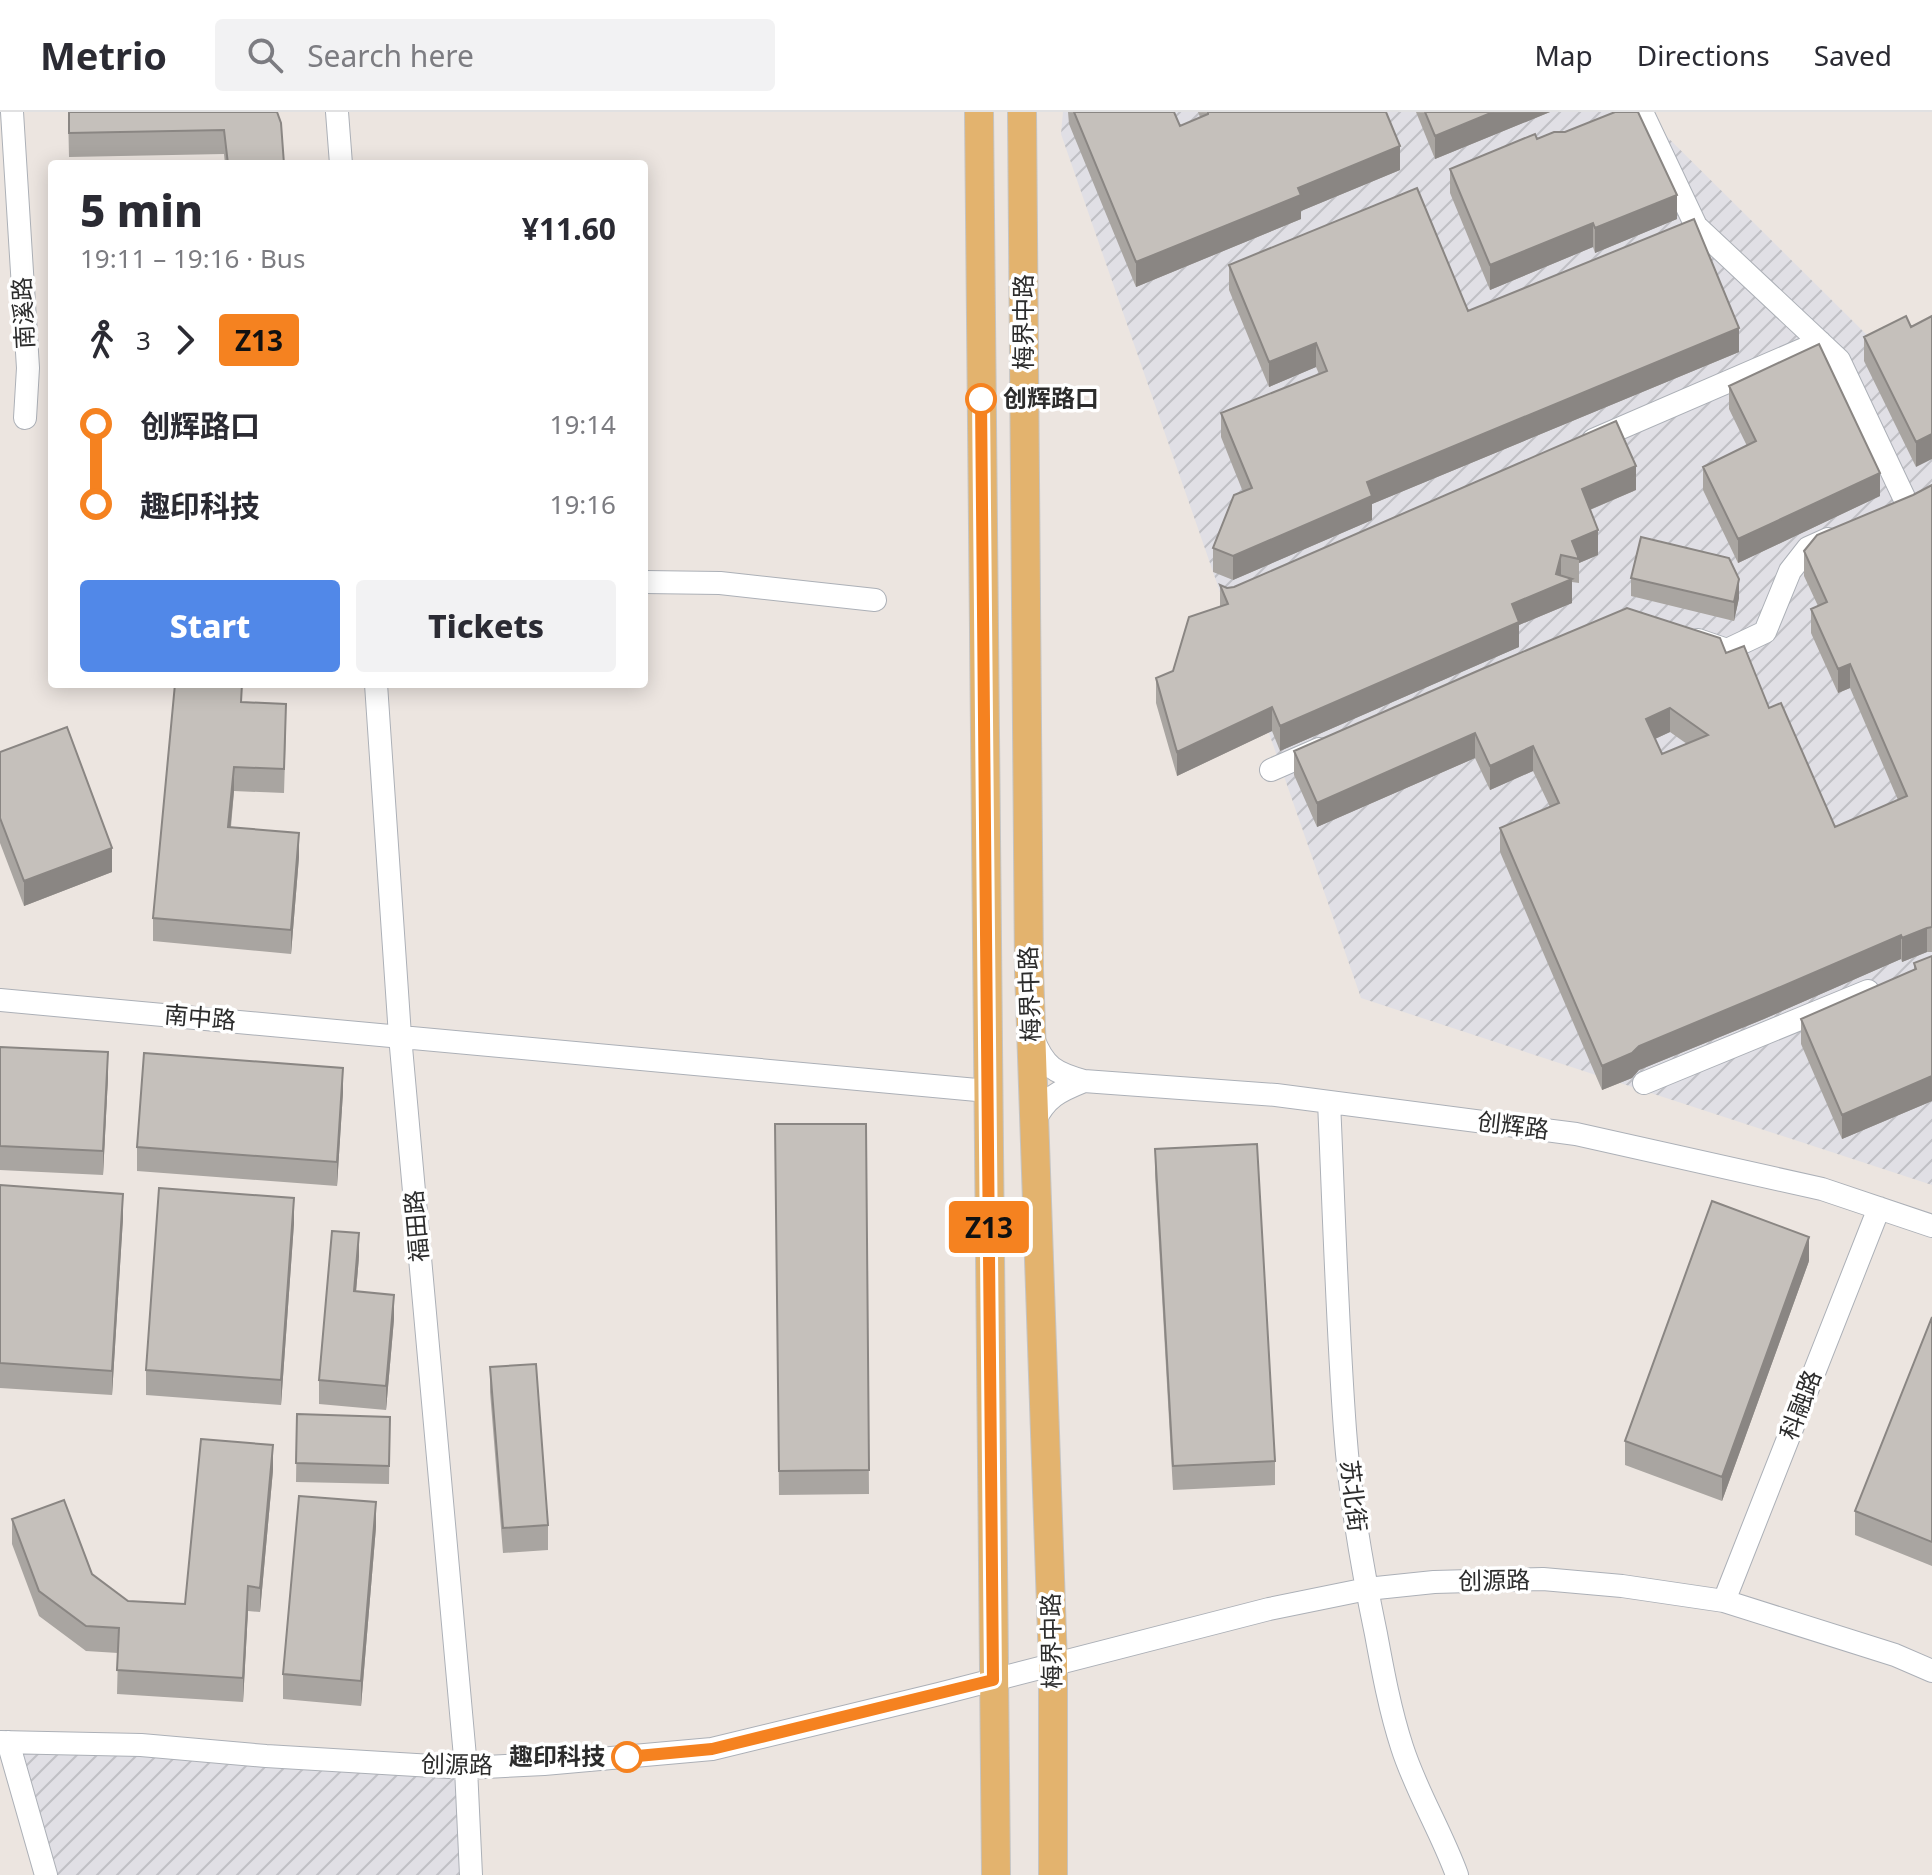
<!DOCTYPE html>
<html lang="en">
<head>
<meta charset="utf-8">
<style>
  :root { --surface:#fff; --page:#f2f2f3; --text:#2b2b33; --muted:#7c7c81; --line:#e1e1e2; --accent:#5188e8 }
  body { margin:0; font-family:"Noto Sans","Noto Sans SC",sans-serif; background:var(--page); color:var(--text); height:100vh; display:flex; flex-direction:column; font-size:30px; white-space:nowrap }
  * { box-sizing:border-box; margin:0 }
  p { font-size:26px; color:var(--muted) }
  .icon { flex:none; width:44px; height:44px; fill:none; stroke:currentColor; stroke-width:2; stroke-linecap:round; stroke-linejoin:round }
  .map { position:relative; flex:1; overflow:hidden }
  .side { position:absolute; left:48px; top:48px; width:600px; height:528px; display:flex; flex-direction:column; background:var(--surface); border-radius:8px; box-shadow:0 4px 20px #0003 }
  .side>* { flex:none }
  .badge { padding:0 16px; border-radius:6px; font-size:28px; line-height:52px }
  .map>.badge { position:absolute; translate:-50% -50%; box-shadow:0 0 0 4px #fff }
  .legs { display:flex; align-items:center; gap:12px; height:88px; padding:0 32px; font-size:26px }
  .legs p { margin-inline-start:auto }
  .summary { display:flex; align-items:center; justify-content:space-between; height:136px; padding:0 32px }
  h1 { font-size:44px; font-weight:800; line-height:60px }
  .action { display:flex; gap:16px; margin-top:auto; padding:16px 32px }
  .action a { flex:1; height:92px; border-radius:8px; background:var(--accent); color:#fff; font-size:32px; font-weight:800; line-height:92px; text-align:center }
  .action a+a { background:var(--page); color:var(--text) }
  ul { padding:0 32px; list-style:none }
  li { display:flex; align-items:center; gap:28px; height:80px; font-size:30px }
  li i { display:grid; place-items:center; width:12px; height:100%; margin:0 10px; background:currentColor }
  li i::after { content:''; width:20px; height:20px; margin:-10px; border:6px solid; border-radius:50%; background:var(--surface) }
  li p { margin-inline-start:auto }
  li:first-child i { background:linear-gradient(#0000 50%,currentColor 0) }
  li:last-child i { background:linear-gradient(currentColor 50%,#0000 0) }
  header { display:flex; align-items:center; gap:48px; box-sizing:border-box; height:112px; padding:0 40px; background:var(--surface); border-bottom:2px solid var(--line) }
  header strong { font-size:38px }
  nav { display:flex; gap:44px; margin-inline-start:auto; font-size:28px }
  .search { width:560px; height:72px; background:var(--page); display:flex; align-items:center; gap:20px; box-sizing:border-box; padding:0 28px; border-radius:8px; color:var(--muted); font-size:30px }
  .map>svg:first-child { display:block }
</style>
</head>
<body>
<header>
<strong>Metrio</strong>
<div class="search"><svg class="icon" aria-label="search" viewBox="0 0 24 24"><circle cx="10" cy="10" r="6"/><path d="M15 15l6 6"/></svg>Search here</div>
<nav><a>Map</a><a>Directions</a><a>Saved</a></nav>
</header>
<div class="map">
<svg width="1932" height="1763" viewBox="0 0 1932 1763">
  <defs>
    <pattern id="industrial-furrows" width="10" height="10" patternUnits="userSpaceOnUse" patternTransform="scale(2)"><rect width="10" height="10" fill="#e0dfe5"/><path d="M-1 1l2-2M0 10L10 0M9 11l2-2" fill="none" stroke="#c0c0c5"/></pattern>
  </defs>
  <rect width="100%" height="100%" fill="#ece5e0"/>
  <!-- industrial -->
  <path fill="url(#industrial-furrows)" d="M1063,0H1642L1878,234L1932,212V1073L1361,886L1061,22Z
    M8,1630L465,1656L473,1763H46Z"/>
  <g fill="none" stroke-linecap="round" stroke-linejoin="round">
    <!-- minor casing -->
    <g stroke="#acb0b7" stroke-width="24">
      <path id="minor" d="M12,0L28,256L25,306
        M337,0L341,52
        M1642,0L1696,114L1839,248L1908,394
        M1593,328L1820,230
        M644,470L720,471L875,488
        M1698,528L1727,538L1765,520L1790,459L1808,436L1828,427
        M376,572L400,924L466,1656L471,1763
        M1271,658L1319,637
        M0,888L988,979
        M1033,926C1044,955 1055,961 1084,969C1059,979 1046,985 1034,1010
        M1084,969L1276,983L1576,1022L1822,1077L1932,1114
        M1644,971L1868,879
        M1329,990C1334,1099 1337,1209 1345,1318C1350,1387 1362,1455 1376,1522C1383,1560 1390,1598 1402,1635C1416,1679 1441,1719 1457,1763
        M1724,1489L1879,1096
        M0,1630L141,1633L266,1644L466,1656L544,1652L712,1637L939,1582L1269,1497L1367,1477L1434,1470L1543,1467L1622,1474L1724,1489L1895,1543L1932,1559
        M8,1630L46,1763"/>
    </g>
    <!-- major casing -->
    <g stroke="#c4c4c4" stroke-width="30">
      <path id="major" d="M979,0L996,1763
        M1022,0L1029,858L1053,1552V1763"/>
    </g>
    <!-- minor -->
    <use href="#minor" stroke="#fff" stroke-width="22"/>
    <!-- major -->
    <use href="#major" stroke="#e3b36e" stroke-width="28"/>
  </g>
  <!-- wall -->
  <path fill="#a9a5a1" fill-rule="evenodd" d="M68,0L281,11L284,52H225L224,42L69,45Z
    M1068,0H1174L1180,14L1200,5L1198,0H1386L1400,58L1301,99V107L1136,175L1069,12Z
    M1416,0H1550L1435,47Z
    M1537,27L1677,107L1595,141L1593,135L1490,178L1450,81V57Z
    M1229,153L1468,199L1739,240L1372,392V408L1233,468L1213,460V436L1243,380L1221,325V301L1319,262L1316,255L1269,275L1229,178Z
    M1932,204L1916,355L1864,249V225L1911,215Z
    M1729,274L1880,384L1738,451L1703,378V355L1747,334L1729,297Z
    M1932,373V840H1927L1902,850L1901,847L1764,907L1639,958L1632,966L1602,978L1500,740V716L1550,695L1533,659L1490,678L1475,646L1317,715L1294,663V639L1726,541L1769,596L1835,715L1898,688L1850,576L1838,581L1811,521V497L1818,494L1804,464V439ZM1670,620L1687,632L1662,642L1655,627Z
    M1636,378L1590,398L1598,443L1579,451V471L1572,470V491L1519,513V535L1280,639L1272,619L1177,664L1156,591V566L1173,559L1220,495V473L1227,476L1234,475Z
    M1631,466L1739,486L1734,509L1631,484Z
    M243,590L286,616L284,681L234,679L231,715L299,745L291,842L153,829V806Z
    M0,640L112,760L24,794L0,731Z
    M1932,844V989L1842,1027L1801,932V907L1914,859V851Z
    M0,935L108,965L103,1063L0,1058Z
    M343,980L337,1074L137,1059V1035Z
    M775,1012H866L869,1382L779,1383Z
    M1155,1037L1275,1349V1373L1173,1378L1155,1062Z
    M0,1073L123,1106L112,1283L0,1276Z
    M294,1111L281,1293L146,1283V1258Z
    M359,1145L356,1179L394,1207L386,1298L319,1292V1268Z
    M1809,1149L1722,1389L1625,1353V1329Z
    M1932,1205V1454L1855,1423V1399Z
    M490,1255L548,1413V1438L503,1441L490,1280Z
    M297,1302L390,1305L389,1372L296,1370Z
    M273,1358L260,1500L248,1499L243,1590L117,1582L118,1541L86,1539L39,1504L12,1432V1407L128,1489L185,1492Z
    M376,1415L361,1594L283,1587V1562Z"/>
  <!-- shaded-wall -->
  <path fill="#8a8683" d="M1493,0H1550L1435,47V24Z
    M1400,34V58L1301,99V107L1136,175V150L1298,76Z
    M1677,83V107L1595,141V116Z
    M1593,111V135L1490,178V153Z
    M1739,216V240L1372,392V408L1233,468V444L1367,370Z
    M1316,231V255L1269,275V250Z
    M1932,322V347L1916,355V330Z
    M1636,354V378L1582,401V377Z
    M1880,361V384L1738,451V427Z
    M1598,418V443L1579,451V447L1572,429Z
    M1561,443V467H1572V491L1519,513V535L1280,639V614L1512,492L1556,462Z
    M1739,467V486L1734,509V490Z
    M1850,552V576L1838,581V557Z
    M1272,595V619L1177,664V640Z
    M1670,596V620L1646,631V607Z
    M1475,621V646L1317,715V691Z
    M1533,634V659L1490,678V654Z
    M234,655V679L228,739V715Z
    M299,721V745L291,842V818Z
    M112,736V760L24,794V769Z
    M1927,816V840L1902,850V826Z
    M1901,823V847L1764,907L1639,958L1632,966L1602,978V954L1639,934Z
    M108,940V965L103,1063V1039Z
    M343,956V980L337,1074V1050Z
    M1932,964V989L1842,1027V1003Z
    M123,1082V1106L112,1283V1259Z
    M294,1086V1111L281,1293V1268Z
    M359,1121V1145L354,1203V1179Z
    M1809,1125V1149L1722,1389V1365Z
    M394,1183V1207L386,1298V1274Z
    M273,1333V1358L260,1500V1476Z
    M376,1390V1415L361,1594V1569Z
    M248,1474V1499L243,1590V1566Z"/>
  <!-- building -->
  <path fill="#c5c0bb" stroke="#8a8683" stroke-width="2" fill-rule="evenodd" d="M69,0H277L281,11L284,52H228L224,18L69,21Z
    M1074,0H1174L1180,14L1208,2V0H1386L1400,34L1298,76L1301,83L1136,150Z
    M1425,0H1493L1435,24Z
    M1615,0H1638L1677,83L1595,116L1593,111L1490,153L1450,57L1535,22L1537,27L1554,20H1565Z
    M1417,76L1468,199L1694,107L1739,216L1367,370L1372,384L1233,444L1213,436L1234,383L1252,376L1221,301L1327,259L1316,231L1269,250L1229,153Z
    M1906,204L1911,215L1932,204V322L1916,330L1864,225Z
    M1819,232L1880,361L1738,427L1703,355L1756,329L1729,274Z
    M1616,309L1636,354L1582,377L1598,418L1572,429L1579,447L1561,443L1556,462L1572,467L1512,492L1519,510L1280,614L1272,595L1177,640L1156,566L1173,559L1189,505L1228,492L1220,473L1227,476L1234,475Z
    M1932,373V815L1927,816L1902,826L1901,823L1764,882L1639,934L1632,941L1602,954L1500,716L1559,691L1533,634L1490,654L1475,621L1317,691L1294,639L1482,557L1627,496L1720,526L1726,541L1744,534L1769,596L1781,591L1835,715L1907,684L1850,552L1838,557L1811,497L1827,490L1804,439L1817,423L1913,383ZM1670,596L1708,623L1662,642L1646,607Z
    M1641,425L1729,446L1739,467L1734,490L1631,466Z
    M175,572H242L241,590L286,592L284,657L234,655L228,715L299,721L291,818L153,806Z
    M67,615L112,736L24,769L0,706V640Z
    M1932,844V964L1842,1003L1801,907L1916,857L1914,851Z
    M0,935L108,940L103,1039L0,1034Z
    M144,941L343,956L337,1050L137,1035Z
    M775,1012H866L869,1358L779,1359Z
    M1257,1032L1275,1349L1173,1354L1155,1037Z
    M0,1073L123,1082L112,1259L0,1251Z
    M159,1076L294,1086L281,1268L146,1258Z
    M1712,1089L1809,1125L1722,1365L1625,1329Z
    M332,1119L359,1121L354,1179L394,1183L386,1274L319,1268Z
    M1932,1205V1430L1855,1399Z
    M536,1252L548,1413L503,1416L490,1255Z
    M297,1302L390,1305L389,1354L296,1351Z
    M201,1327L273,1333L260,1476L248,1474L243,1566L117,1558L119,1516L86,1514L39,1479L12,1407L64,1388L92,1462L128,1489L185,1492Z
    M299,1384L376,1390L361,1569L283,1562Z"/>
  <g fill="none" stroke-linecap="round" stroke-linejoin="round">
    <!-- line-1 casing -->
    <g stroke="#fff" stroke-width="18">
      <path id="line-1" d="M627,1645L712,1637L993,1568L981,287"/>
    </g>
    <!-- line-1 -->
    <use href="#line-1" stroke="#f58220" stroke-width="12"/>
  </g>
  <!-- markers -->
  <g fill="#fff" stroke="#f58220" stroke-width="4">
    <circle cx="981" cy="287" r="14"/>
    <circle cx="627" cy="1645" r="14"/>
  </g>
  <g text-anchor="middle" stroke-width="7" stroke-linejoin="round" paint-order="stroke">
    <!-- street labels -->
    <g font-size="24" fill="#2c2c2c" stroke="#fff">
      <text transform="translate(24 201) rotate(-93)" y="8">南溪路</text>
      <text transform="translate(1024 210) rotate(-90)" y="8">梅界中路</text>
      <text transform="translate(1030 882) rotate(-92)" y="8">梅界中路</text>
      <text transform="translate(200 906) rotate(5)" y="8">南中路</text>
      <text transform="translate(1513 1014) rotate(7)" y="8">创辉路</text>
      <text transform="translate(417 1114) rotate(-95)" y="8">福田路</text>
      <text transform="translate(1801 1293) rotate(-69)" y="8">科融路</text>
      <text transform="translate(1353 1384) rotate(83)" y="8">苏北街</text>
      <text transform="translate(1494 1469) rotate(-1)" y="8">创源路</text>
      <text transform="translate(1052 1529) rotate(-91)" y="8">梅界中路</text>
      <text transform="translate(457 1653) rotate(1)" y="8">创源路</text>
    </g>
    <!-- stop labels -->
    <g font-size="24" font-weight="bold" fill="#2c2c2c" stroke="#fff" text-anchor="start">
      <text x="1003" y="295">创辉路口</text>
      <text x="605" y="1653" text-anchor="end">趣印科技</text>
    </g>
  </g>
</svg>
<b class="badge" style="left:989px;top:1115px;background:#f58220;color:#111">Z13</b>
<section class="side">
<div class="summary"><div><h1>5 min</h1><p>19:11 – 19:16 · Bus</p></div><b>¥11.60</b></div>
<div class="legs"><svg class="icon" aria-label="walk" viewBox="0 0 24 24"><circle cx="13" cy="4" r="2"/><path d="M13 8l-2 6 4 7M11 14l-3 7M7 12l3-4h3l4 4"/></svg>3<svg class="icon" aria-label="forward" viewBox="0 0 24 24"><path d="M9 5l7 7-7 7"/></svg><b class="badge" style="background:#f58220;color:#111">Z13</b></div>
<ul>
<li><i style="color:#f58220"></i><b>创辉路口</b><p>19:14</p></li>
<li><i style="color:#f58220"></i><b>趣印科技</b><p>19:16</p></li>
</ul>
<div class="action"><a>Start</a><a>Tickets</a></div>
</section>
</div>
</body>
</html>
